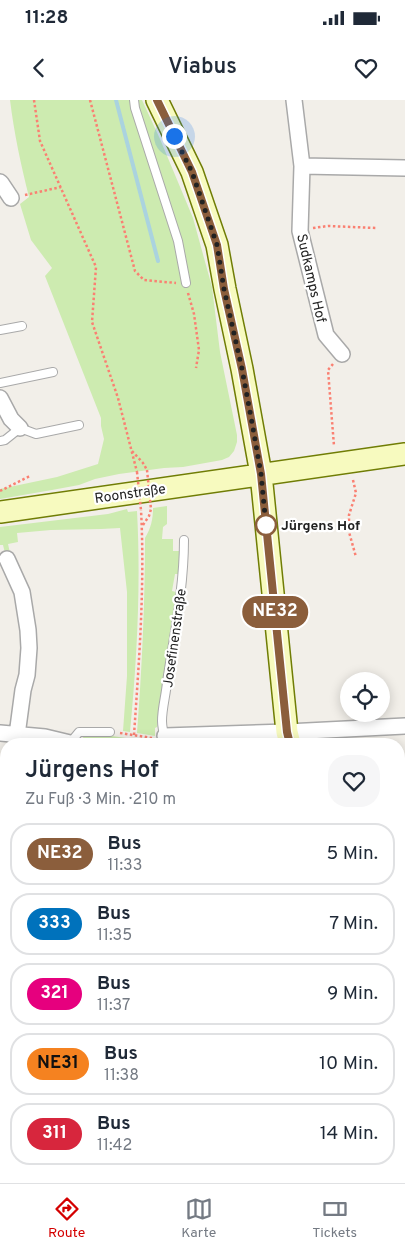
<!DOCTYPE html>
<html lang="de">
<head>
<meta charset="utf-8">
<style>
  :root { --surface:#fff; --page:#f6f6f7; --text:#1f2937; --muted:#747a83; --line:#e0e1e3; --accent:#d40000 }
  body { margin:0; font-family:Overpass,sans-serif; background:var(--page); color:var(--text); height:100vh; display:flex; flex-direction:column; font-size:19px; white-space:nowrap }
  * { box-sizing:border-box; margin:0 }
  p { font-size:16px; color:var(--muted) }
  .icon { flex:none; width:28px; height:28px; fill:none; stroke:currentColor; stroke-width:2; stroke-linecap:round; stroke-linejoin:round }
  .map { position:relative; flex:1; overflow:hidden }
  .side { position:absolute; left:0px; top:638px; width:405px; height:446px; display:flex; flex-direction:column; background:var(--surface); border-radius:20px 20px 0 0; box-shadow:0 2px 12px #0003 }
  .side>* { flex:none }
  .badge { padding:0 10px; border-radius:16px; font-size:18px; line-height:32px }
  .tools { position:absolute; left:340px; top:572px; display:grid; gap:10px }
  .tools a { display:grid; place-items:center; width:50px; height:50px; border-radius:50%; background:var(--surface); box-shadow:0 2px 12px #0003; font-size:25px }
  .you { position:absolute; width:25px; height:25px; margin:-12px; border:4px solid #fff; border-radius:50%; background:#1a73e8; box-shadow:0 0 0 8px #1a73e833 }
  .map>.badge { position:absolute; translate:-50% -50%; box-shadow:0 0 0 2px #fff }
  .round { display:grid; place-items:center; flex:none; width:52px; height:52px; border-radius:20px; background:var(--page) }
  .headline { display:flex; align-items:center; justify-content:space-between; height:85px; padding:0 25px }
  h1 { font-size:24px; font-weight:600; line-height:38px }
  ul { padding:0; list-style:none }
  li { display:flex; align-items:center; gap:15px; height:62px; margin:0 10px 8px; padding:0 15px; border:2px solid var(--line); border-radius:20px }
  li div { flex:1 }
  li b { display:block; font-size:19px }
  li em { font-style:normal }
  li .badge { min-width:55px; font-weight:700; text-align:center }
  .status { display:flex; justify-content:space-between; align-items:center; height:35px; padding:0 25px; background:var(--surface); direction:ltr }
  .status svg { height:14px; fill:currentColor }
  header { display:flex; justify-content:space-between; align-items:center; height:65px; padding:0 25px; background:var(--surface); font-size:22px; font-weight:600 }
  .tab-bar { display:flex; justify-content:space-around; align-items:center; height:70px; border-top:1px solid var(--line); background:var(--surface); font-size:14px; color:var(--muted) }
  .tab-bar a { display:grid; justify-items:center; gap:2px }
  .tab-bar .current { color:var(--accent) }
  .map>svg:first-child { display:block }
</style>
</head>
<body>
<div class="status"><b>11:28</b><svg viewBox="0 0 49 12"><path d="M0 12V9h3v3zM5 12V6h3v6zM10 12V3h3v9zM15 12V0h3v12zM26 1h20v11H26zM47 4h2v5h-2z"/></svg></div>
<header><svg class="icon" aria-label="back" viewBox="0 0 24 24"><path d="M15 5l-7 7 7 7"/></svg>Viabus<svg class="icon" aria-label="heart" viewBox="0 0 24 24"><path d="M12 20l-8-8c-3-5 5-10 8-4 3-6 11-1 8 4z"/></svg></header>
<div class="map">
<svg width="405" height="1083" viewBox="0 0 405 1083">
  <rect width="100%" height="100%" fill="#f2efe9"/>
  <!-- grass -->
  <path fill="#cdebb0" d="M10,0H142L160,39L193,118L212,187L220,252L237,335V342L234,351L229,357L222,360L183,367L164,368L119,374L95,379L79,385L52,390L0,399V389L57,377L98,364L104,339L101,326V318L45,176L52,168L31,140L20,104L29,97C21,65 14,33 10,0Z
    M167,406V424L163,427L162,439H173V451H180L179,474H175L172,491L176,492L160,600V609L157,627L155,628V636L137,633C142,568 145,503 145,438C151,428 153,419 153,408Z
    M127,409L128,412L137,411C141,484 137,559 130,632L123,631L127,576V492L120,428L101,429L51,430L17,433L18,442L8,444L10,453H5L3,445H0V427L108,414Z
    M105,635L126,638V642L86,644L83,637Z
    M405,935V1070L399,1076V939Z
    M151,1078H186L176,1083H142Z
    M217,1078H398L392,1083H208Z"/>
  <!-- forest -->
  <path fill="#add19e" d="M0,898H6V985L0,989Z"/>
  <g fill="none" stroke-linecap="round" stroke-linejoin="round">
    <!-- stream -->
    <path stroke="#aad3df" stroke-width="4" d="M116,0L158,161"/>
    <!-- lane casing -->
    <g stroke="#a9a9a9" stroke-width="10">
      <path id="lane" d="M134,0L135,8L178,141L186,183
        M0,230L22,226
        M0,283L53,272
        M0,341L5,340L20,328L36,334L79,325
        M70,643L79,632H110
        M164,644C165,635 162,629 162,621C162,608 166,595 167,582C174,535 184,488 184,440
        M0,705L6,706
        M0,765L6,766"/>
    </g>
    <!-- street casing -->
    <g stroke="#a9a9a9" stroke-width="18">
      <path id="street" d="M294,0L302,66
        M0,82L1,83L11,98
        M342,254L326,235L300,131L302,66L405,68
        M0,298L11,319L20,328
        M7,459L22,492L28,530L29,548L27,575L23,590L17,635
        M0,633L45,637L70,643
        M165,636L287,632L405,626"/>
    </g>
    <!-- secondary casing -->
    <g stroke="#707d05" stroke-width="24">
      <path id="secondary" d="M157,0L192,72L217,145L225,189L242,269L261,374L287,632L290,644
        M0,412L405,354
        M399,858L405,870"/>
    </g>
    <!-- path -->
    <path stroke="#fa8072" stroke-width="2.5" stroke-dasharray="2.5 2.5" stroke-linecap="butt" d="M34,0L40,41L96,167L92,222L118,298L137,372
      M90,0L135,171L144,180L176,183
      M25,95L61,87
      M313,128L328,126L376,128
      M188,193L194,214L199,250L196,268
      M333,264L328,270L334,346
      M132,351L143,363L147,370
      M353,380L356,393L349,415V432L356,457
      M0,391L30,376
      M143,425L149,416L151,409
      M120,633L152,638
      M134,635C139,561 145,485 141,410"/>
    <!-- lane -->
    <use href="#lane" stroke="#fff" stroke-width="8"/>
    <!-- street -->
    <use href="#street" stroke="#fff" stroke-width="15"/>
    <!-- secondary -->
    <use href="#secondary" stroke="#f7fabf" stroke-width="21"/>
    <!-- rail -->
    <path stroke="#707070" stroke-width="4" stroke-dasharray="10 10" stroke-linecap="butt" d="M399,780L405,777
      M399,809L405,805
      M399,819L405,815
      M399,828L405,824
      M0,996L6,993
      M0,1024L6,1021
      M0,1034L6,1031
      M0,1043L6,1039"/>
    <!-- path-bridge -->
    <path stroke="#fa8072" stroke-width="2.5" stroke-dasharray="2.5 2.5" stroke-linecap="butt" d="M147,370L151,409
      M137,372L141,410"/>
  </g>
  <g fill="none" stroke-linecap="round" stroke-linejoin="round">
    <!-- line casing -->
    <g stroke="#fff" stroke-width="11">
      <path id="line" d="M157,0L192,72L217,145L224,189L242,269L261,374L287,632L290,644"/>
    </g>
    <!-- line -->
    <use href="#line" stroke="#8b5e3c" stroke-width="8"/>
    <!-- walk -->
    <path stroke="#222" stroke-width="5" stroke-dasharray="0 9" d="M174,36L192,72L217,145L224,189L242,269L253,328L261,374L266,425"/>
  </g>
  <!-- markers -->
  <circle fill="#fff" stroke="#8b5e3c" stroke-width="2.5" cx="266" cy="425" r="10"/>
  <g text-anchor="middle" stroke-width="4.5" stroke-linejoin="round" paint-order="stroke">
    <!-- street labels -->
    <g font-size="14" fill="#222" stroke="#fff">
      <text transform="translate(312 178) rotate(77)" y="5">Sudkamps Hof</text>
      <text transform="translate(130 393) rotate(-8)" y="5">Roonstraße</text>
      <text transform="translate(174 538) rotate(-82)" y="5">Josefinenstraße</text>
    </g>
    <!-- stop labels -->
    <g font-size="14" font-weight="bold" fill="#222" stroke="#fff" text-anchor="start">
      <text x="281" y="430">Jürgens Hof</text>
    </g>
  </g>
</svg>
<div class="tools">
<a><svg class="icon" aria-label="locate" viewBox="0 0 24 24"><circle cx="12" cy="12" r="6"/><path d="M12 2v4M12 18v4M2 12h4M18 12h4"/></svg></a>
</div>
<div class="you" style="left:174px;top:36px"></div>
<b class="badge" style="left:275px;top:512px;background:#8b5e3c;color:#fff">NE32</b>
<section class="side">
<div class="headline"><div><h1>Jürgens Hof</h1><p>Zu Fuß · 3 Min. · 210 m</p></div><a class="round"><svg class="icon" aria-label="heart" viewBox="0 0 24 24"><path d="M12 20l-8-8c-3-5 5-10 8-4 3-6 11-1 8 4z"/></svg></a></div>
<ul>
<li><span class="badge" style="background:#8b5e3c;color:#fff">NE32</span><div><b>Bus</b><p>11:33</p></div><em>5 Min.</em></li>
<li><span class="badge" style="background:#0072bc;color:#fff">333</span><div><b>Bus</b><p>11:35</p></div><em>7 Min.</em></li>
<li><span class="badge" style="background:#e6007e;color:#fff">321</span><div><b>Bus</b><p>11:37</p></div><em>9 Min.</em></li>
<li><span class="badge" style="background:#f58220;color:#111">NE31</span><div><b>Bus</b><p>11:38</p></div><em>10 Min.</em></li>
<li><span class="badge" style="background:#d7263d;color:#fff">311</span><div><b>Bus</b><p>11:42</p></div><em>14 Min.</em></li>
</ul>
</section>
</div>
<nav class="tab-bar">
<a class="current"><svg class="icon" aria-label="directions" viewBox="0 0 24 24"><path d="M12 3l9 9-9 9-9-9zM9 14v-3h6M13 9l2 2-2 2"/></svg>Route</a>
<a><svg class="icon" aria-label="map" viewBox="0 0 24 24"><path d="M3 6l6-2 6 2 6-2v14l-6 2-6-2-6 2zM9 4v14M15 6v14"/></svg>Karte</a>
<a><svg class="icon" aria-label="tickets" viewBox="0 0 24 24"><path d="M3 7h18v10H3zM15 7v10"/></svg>Tickets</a>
</nav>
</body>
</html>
